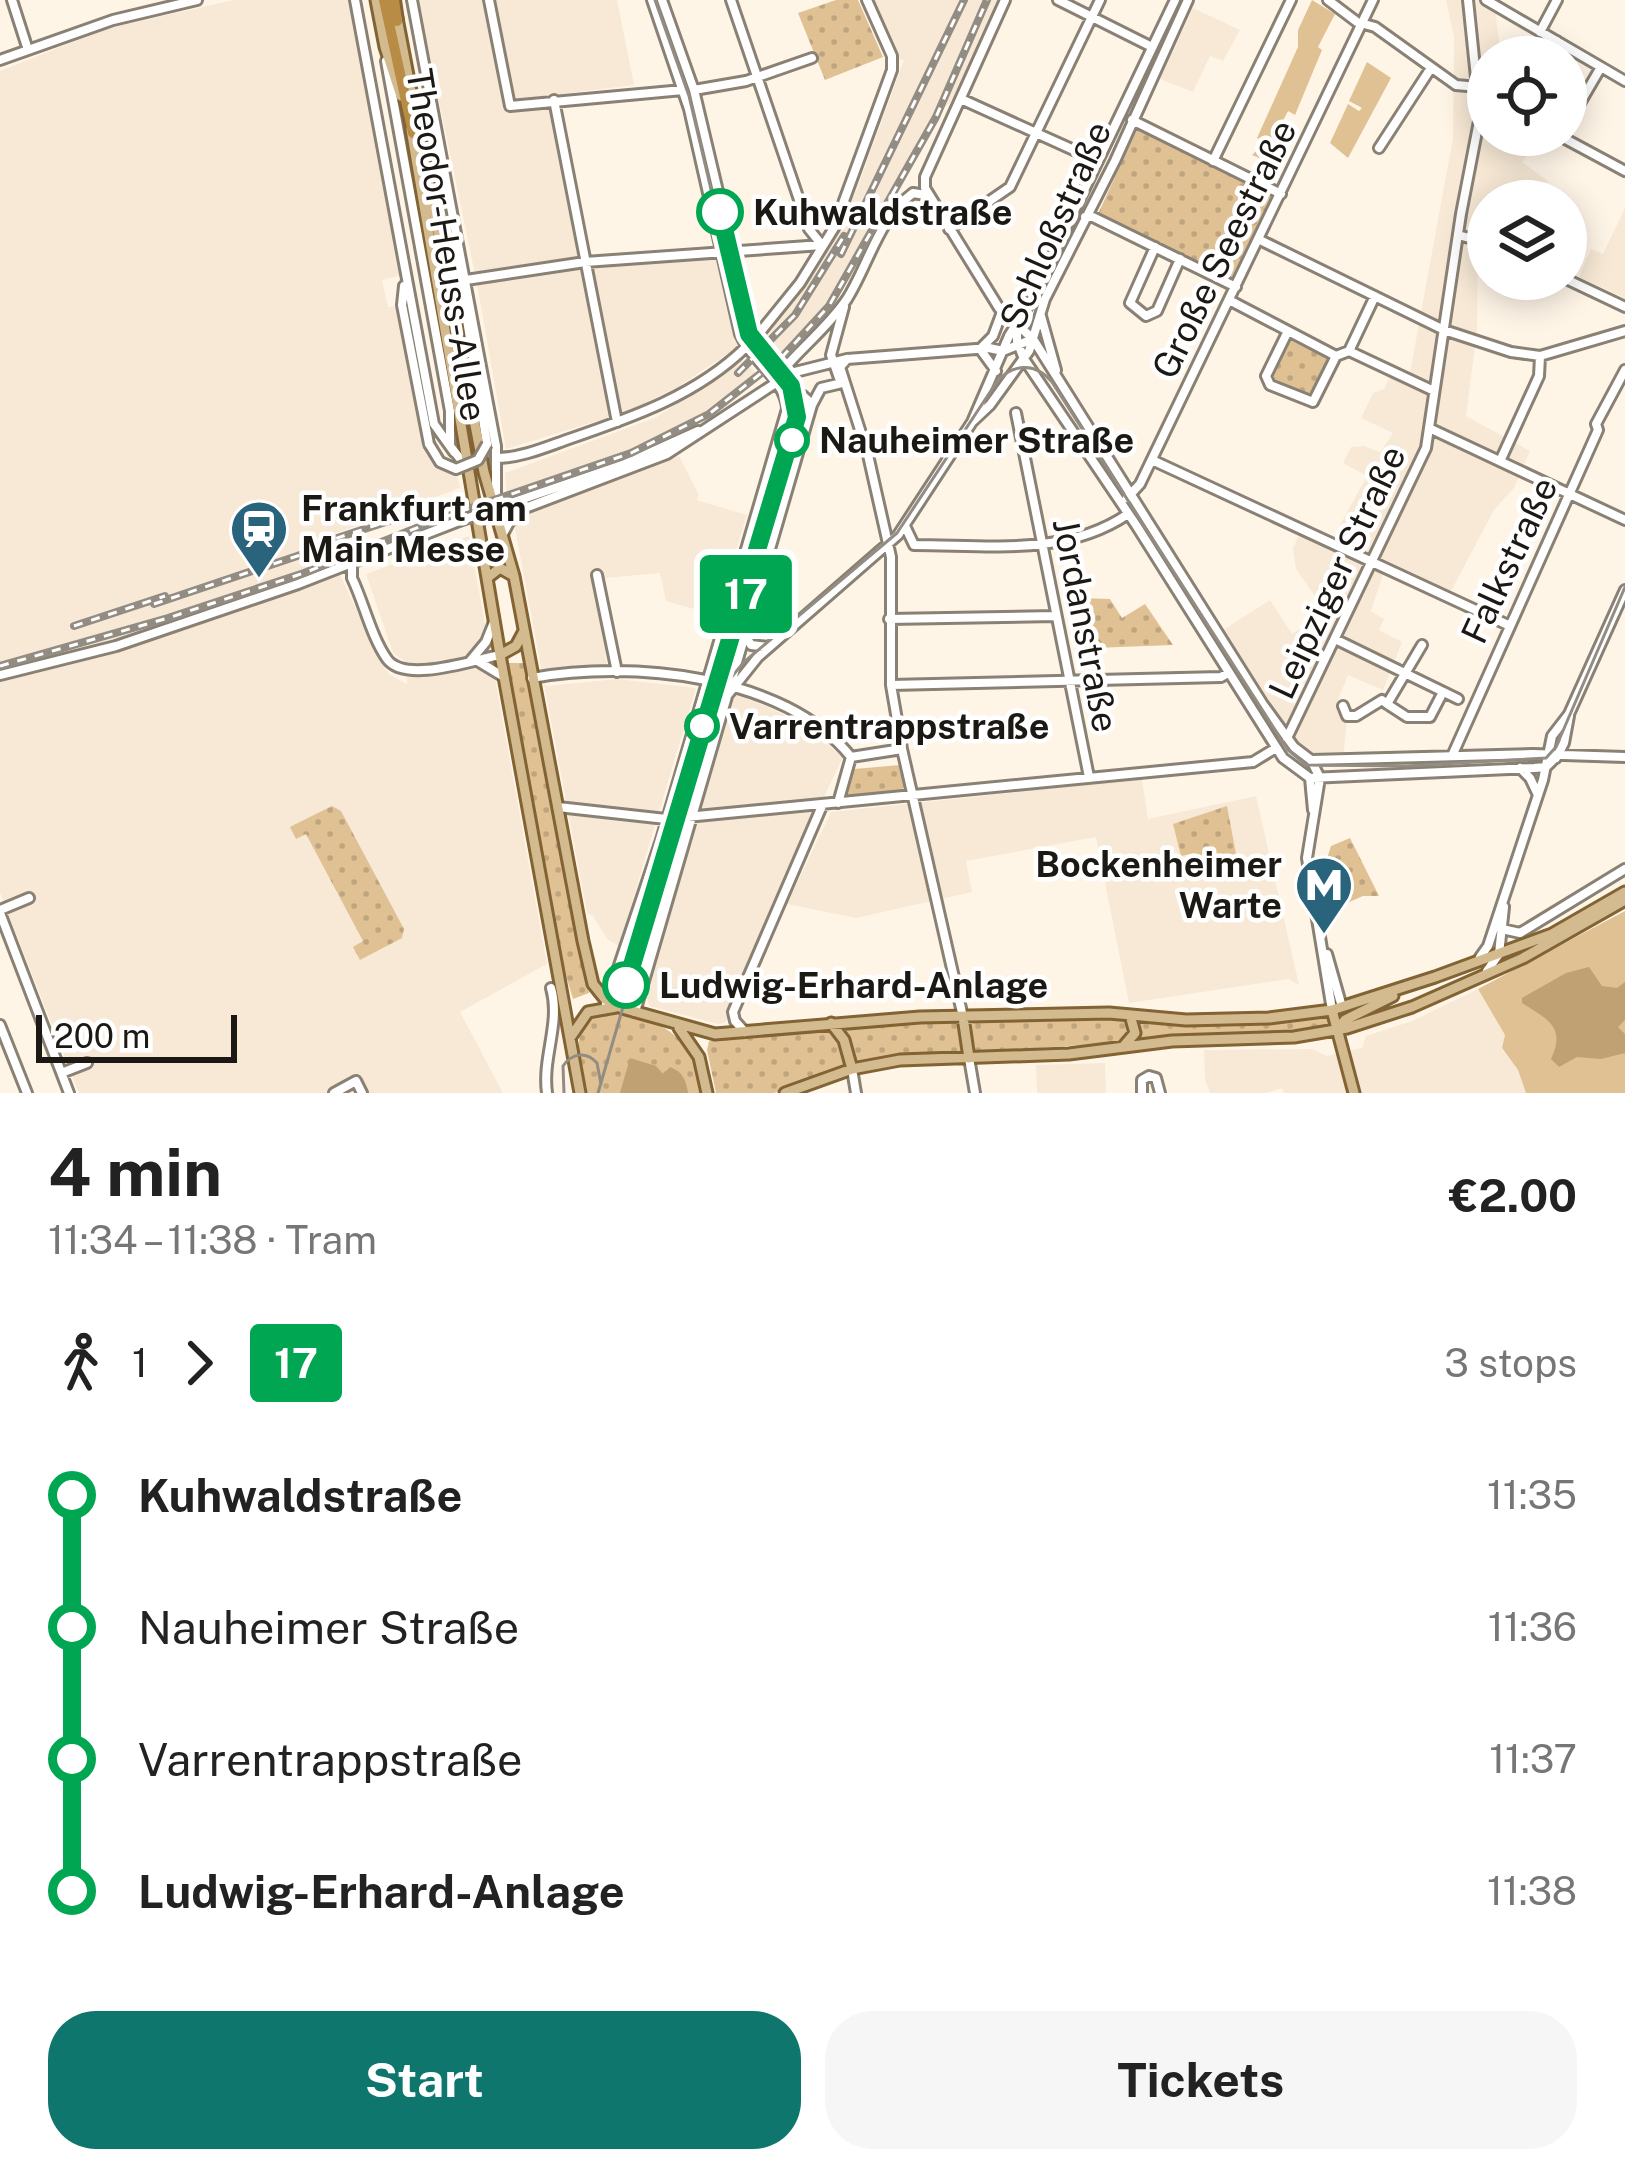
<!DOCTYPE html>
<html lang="en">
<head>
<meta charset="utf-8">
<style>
  :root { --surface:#fff; --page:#f6f6f6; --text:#222; --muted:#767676; --accent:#0f766e }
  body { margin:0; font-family:"Public Sans",sans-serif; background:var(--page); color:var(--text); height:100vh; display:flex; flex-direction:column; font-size:45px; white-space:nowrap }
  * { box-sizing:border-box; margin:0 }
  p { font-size:39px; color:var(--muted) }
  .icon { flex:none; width:66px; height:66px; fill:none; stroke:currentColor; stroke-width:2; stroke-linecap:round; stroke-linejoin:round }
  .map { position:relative; height:1093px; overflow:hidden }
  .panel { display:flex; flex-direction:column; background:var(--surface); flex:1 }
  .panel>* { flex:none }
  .badge { padding:0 24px; border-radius:9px; font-size:42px; line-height:78px }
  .buttons { position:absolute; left:1467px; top:36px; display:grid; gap:24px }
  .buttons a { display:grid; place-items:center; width:120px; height:120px; border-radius:50%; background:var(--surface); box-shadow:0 6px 30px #0003; font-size:60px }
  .scale { position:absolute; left:36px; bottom:30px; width:201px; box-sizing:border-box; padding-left:12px; border:6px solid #1c1814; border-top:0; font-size:33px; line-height:42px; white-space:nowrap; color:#1c1814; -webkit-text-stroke:9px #fff; paint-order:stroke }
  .map>.badge { position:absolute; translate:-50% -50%; box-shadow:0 0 0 6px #fff }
  .legs { display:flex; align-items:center; gap:18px; height:132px; padding:0 48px; font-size:39px }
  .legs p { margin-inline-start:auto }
  .summary { display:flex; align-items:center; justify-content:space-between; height:204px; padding:0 48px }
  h1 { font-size:66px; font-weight:700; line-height:90px }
  .primary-button { display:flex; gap:24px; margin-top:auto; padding:24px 48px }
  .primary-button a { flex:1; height:138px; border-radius:48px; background:var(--accent); color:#fff; font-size:48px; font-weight:700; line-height:138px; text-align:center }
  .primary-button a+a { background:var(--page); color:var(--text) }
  ul { padding:0 48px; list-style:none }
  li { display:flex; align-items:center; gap:42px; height:132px; font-size:45px }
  li i { display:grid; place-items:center; width:18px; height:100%; margin:0 15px; background:currentColor }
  li i::after { content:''; width:30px; height:30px; margin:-15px; border:9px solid; border-radius:50%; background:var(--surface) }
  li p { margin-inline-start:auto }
  li:first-child i { background:linear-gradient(#0000 50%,currentColor 0) }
  li:last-child i { background:linear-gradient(currentColor 50%,#0000 0) }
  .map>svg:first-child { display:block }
</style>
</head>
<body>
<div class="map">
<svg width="1625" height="1093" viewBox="0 0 1625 1093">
  <defs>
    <pattern id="grass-dots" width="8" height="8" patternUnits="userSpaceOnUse" patternTransform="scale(3)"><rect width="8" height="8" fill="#dfc194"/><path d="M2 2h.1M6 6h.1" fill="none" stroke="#bfa57f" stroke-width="1.8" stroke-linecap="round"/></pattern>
  </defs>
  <rect width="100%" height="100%" fill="#fff5e7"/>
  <!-- built -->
  <path fill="#f7e9d5" d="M234,0H349L402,275L382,280L388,307L408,305L435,451L455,463L460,488L323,538L381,663L390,675L407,684L406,662L393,653L366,574L469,536L547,964L460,1012L503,1093H79L0,893V71L106,29Z
    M418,0H617L634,85L514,100L516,110L550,108L583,261L721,258L739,346L678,387L626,412L506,449L477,284Z
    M867,0H1002L958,96L943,108L854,273L834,303L785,358L765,336L794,302L831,244L858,186L904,60L892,56Z
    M1446,0H1494L1501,57H1488V135H1541L1522,162L1548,181L1539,201H1488V246L1478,243L1477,329L1466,416L1530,451L1514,488L1494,510L1450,593L1384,572L1371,611L1384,619L1379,630L1402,642L1383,690L1348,675L1336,705L1348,711L1343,757L1312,758L1302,752L1223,630L1270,600L1292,634L1326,612L1296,569L1293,548L1301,530L1330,543L1367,476L1343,463L1351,447L1364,446L1380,452L1393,433L1361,418L1373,393L1384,389L1391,375L1409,378L1453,138L1454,37Z
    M1193,8L1240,30L1223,61L1210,56L1193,92L1160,79Z
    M1625,208V298L1579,277L1591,249L1603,254Z
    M741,359L762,378L689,429L640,453L507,500L505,473L657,417Z
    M798,401V431L719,685L708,736L704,739L639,954L629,1001L618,998L620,987L695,729L727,646L792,408Z
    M679,456L699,495L697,500L747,515L721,598L701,596L697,610L666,601L660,573L594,579L607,665L543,671L546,686L617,679L696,688L619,946L608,940L593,916L587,913L513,518Z
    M737,693L802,723L843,757L823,799L810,800L812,824L725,1023L718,1024L649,1006L647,997L733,695Z
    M1142,779L1148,819L1256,796L1299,985L1289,979L1129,1003L1096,837L966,861L972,892L856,918L787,904L831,812Z
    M1478,989L1505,1035L1502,1049L1518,1070L1526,1093H1284L1282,1088L1266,1093H1210L1205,1080L1204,1050L1312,1049L1327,1056L1362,1048L1366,1036L1412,1021Z
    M1105,1063L1106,1093H1037L1036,1065Z"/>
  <!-- grass -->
  <path fill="url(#grass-dots)" d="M836,0H858L883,57L825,80L798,13Z
    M1137,129L1273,193L1231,280L1098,214Z
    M1291,340L1330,360L1310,397L1275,381L1273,376Z
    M1080,598L1110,599L1122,618L1145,604L1173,645L1094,648Z
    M508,663H525L527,672L589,993L573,999L559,953Z
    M900,765L905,786L900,792L852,798L846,793L854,769Z
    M332,806L341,811L404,929L402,938L360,960L353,947L363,941L306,834L296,839L290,827Z
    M1227,806L1236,854L1198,861L1195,853L1181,856L1173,824Z
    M1350,838L1379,896H1363L1336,908L1325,865L1331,846Z
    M609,1011C663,1021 694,1034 701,1093H587C580,1060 565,1020 609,1011Z
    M1327,1015L1329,1027L1289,1032L1135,1040L1138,1031L1135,1019Z
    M1104,1016L1127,1019L1132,1033L1123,1042L973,1053L970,1026L977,1020Z
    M954,1020L958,1024L961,1053L856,1063L843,1027Z
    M824,1028L835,1035L845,1066L774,1093H716L707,1050L709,1041Z"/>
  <!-- garden -->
  <path fill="#dfc194" d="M1312,0L1335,14L1318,47L1322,50L1295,115L1288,111L1279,129L1288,135L1274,164L1252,155L1265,142L1257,138L1298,47V30Z
    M1367,62L1391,78L1348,158L1330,143L1348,104L1359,111L1362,108L1349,101Z
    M1625,911V1093H1526L1518,1070L1502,1048L1505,1035L1478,989Z"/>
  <!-- water -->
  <path fill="#bfa174" d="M1589,967L1602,986L1617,988L1625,982V1020L1618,1027L1625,1034V1053L1601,1059L1577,1057L1559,1067L1551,1059C1567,1026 1545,1018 1522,1003V998L1566,973Z
    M630,1058L656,1066L663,1074L670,1067C683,1072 686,1080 688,1093H620Z"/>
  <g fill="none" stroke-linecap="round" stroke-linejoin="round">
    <!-- minor casing -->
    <g stroke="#8a8175" stroke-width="14">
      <path id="minor" d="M12,0L28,50
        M355,0L434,424L454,452
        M412,0L496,446V502
        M489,0L510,106L683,90
        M652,0L689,109L740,334C752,362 783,377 787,407
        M662,0L694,90L748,318L757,337L782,371
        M731,0L809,229L821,244
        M1005,0L925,177V188L999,308L1033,339L1262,703L1294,747L1311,760L1320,778L1307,858L1332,1010
        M1058,0L1152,47
        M1328,0L1357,22L1375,27L1456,85L1478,87
        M1486,0L1625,81
        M1540,32L1557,0
        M1548,57L1557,41
        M0,60L113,20L197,0
        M386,61L450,411V446L466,466
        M694,90L746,81L812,58
        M961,99L1087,156L1101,155
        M554,100L617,422
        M1132,120L1281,194
        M1566,127L1601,67
        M1558,135L1625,171
        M1379,148L1431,68
        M1213,161L1291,0
        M1085,217H1093L1236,287
        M440,222L457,289
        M949,229L1010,187L1100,0
        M1458,235L1488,243
        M1258,239L1444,330L1511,352L1540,356L1625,331
        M1155,247L1130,303L1146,316L1157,311L1180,259
        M459,270L487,444
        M1566,279L1625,307
        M466,280L585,262L822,245
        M404,286L402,305L429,444
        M1229,300L1336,356L1349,351L1434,391
        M1041,316L1056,370
        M1017,324V341L1024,359L1136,525L1283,758L1310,778L1534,768L1546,767L1559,754
        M1287,333L1266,376L1270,385L1313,402L1336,356
        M757,336L800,283L834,228L892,70V56L867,0
        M1349,351L1375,296
        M847,359L840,367L868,455L891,557V685L902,749L963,1017
        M782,371C802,347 829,326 847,299C869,264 878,219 913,193L926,195
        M996,371L980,349L993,336L1002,312
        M839,378L831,355L844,307
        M1016,413L1089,777
        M973,421L990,405L1029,351L1045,299L1115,161L1188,0
        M1429,428L1625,520
        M496,458C521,458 546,447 569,439C633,417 697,395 746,347
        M1501,459L1539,376L1540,356
        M1152,460L1508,625
        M1127,498L1140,484L1373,0
        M511,503L625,464L698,431
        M905,526L914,545C987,545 1065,557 1128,514
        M503,534L512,517L520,510L667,454L791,373L847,359L989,348L1003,351L1033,339
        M352,565V578C364,603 371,636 387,659C405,684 473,660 500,655
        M597,575L617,672
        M889,619L1056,616
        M744,633L751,645L769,647
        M1337,640L1458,699
        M471,660L486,642L494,622
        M476,660L504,677
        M0,675L116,646L298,584L454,523
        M532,678C631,660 784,674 851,757
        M891,685L1221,677L1228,673
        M722,702L758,657L898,535L972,422L1009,336L1031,301L1175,0
        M1387,704L1407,717H1430L1443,692
        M1343,706L1347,716H1356L1382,700L1387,704L1422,645
        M1287,738L1426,448L1461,214L1480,116L1468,0
        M1452,756L1598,430L1596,424L1625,370
        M851,757L902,749
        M1556,758L1564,743L1569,716
        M1312,760L1533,754L1625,757
        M1520,768L1530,778L1538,795
        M1310,778L1313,810
        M838,803L851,757
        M558,807L666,819L1253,762L1276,748
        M0,910L29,898
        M0,913L69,1093
        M1502,929L1520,933L1625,869
        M1327,954L1342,1007
        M1480,957L1488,946L1543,780L1552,736L1569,714L1625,590
        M1487,971L1499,954L1504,907
        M606,1004L661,840L787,409L802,395L811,403
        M635,1012L812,405L821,388L842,383
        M0,1025L27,1093
        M745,1032L735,1021L733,1012L822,806
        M969,1058L975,1093
        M852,1069L856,1093
        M64,1072L87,1063
        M334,1093L356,1081L362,1093
        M547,1093C542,1057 561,1023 551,988
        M1142,1093V1080L1149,1076L1156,1078L1160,1093"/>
    </g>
    <!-- major casing -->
    <g stroke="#816334" stroke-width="15">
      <path id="major" d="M376,0L385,47L401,96
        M397,18L484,472L514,576L583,941L593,984L605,999L622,1008L715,1034L920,1017L1109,1013L1186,1020L1269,1018L1332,1010L1435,977L1552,934L1625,892
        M411,129L500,655L580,1093
        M487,578L500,568L514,576
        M500,655L516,646L524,631
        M1332,1010L1354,1093
        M963,1017L969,1058
        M831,1023L844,1040L852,1069
        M679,1028L699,1057L707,1093
        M1337,1030L1345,1020L1393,996
        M570,1038L588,1012L616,1007
        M1123,1047L1135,1033L1130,1015
        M785,1093L852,1069L900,1060L1069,1054L1172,1041L1294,1037L1347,1028L1412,1007L1523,958L1625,900"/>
    </g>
    <!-- highway casing -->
    <g stroke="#816334" stroke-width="16">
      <path id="highway" d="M384,0L413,133
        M394,0L397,21"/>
    </g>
    <!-- minor -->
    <use href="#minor" stroke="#fff" stroke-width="8"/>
    <!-- major -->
    <use href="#major" stroke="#d4ba8f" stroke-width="9"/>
    <!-- highway -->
    <use href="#highway" stroke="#b88c45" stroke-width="10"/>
    <!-- tram -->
    <path stroke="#938c82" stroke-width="3" d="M709,704L744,662L897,533L998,380C1015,363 1036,363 1052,382L1288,750L1306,765L1406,766L1546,758L1556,747L1625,587
      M564,1093L563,1066C572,1053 586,1051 597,1063L601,1084
      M598,1093L793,423V403L787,385L754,350L745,334L689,96L655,0"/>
    <!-- rail casing -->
    <g stroke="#938c82" stroke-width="8">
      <path id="rail" d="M841,254L964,0
        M738,373L795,315L844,236
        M319,544L410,514
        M154,604L336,543
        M74,626L165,596
        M0,666L168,618L304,573L439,519L631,453L709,414L783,356L829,306L936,117L987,0"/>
    </g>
    <!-- rail -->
    <use href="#rail" stroke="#fff" stroke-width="3" stroke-dasharray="9" stroke-linecap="butt"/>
    <!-- minor-bridge casing -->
    <g stroke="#8a8175" stroke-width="14" stroke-linecap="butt">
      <path id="minor-bridge" d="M429,444L440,462L456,469L478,460L487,444
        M454,523L511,503"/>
    </g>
    <!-- minor-bridge -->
    <use href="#minor-bridge" stroke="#fff" stroke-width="8"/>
  </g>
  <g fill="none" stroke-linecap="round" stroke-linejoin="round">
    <!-- line-1 casing -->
    <g stroke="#fff" stroke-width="27">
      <path id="line-1" d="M626,985L797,417L791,386L749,334L720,212"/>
    </g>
    <!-- line-1 -->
    <use href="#line-1" stroke="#00a651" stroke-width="18"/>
  </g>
  <!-- icons -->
  <defs>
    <g id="station-pin" transform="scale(3)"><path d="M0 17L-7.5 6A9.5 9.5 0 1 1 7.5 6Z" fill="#29647c" stroke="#fff"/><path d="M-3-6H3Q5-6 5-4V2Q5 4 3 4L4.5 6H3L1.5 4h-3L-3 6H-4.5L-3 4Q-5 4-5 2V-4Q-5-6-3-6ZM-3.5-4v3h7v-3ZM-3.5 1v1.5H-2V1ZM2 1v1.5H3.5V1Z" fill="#fff"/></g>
    <g id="metro-pin" transform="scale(3)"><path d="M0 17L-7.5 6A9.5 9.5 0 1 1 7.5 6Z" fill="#29647c" stroke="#fff"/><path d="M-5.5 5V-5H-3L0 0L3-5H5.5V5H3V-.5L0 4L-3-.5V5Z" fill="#fff"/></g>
  </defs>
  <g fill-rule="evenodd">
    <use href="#station-pin" x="259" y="529"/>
    <use href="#metro-pin" x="1324" y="885"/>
  </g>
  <!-- markers -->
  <g fill="#fff" stroke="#00a651" stroke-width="6">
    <circle cx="720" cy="212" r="21"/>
    <circle cx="792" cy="440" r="15"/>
    <circle cx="702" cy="726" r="15"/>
    <circle cx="626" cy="985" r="21"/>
  </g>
  <g text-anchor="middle" stroke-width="9" stroke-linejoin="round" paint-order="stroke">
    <!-- stop labels -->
    <g font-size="36" font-weight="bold" fill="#1c1814" stroke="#fff" text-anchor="start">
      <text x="753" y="225">Kuhwaldstraße</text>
      <text x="819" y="453">Nauheimer Straße</text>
      <text x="729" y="739">Varrentrappstraße</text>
      <text x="659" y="998">Ludwig-Erhard-Anlage</text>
    </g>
    <!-- street labels -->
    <g font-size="36" fill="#1c1814" stroke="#fff">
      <text transform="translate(1055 225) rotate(-66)" y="13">Schloßstraße</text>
      <text transform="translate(447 245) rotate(81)" y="13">Theodor-Heuss-Allee</text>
      <text transform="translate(1224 249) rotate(-64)" y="13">Große Seestraße</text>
      <text transform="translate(1509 560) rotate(-65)" y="13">Falkstraße</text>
      <text transform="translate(1337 572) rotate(-65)" y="13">Leipziger Straße</text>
      <text transform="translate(1086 625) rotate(79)" y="13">Jordanstraße</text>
    </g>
    <!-- poi labels -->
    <g font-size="36" font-weight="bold" fill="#1c1814" stroke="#fff" text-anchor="start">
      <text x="301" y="521">Frankfurt am<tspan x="301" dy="41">Main Messe</tspan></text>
      <text x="1282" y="877" text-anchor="end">Bockenheimer<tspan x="1282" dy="41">Warte</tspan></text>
    </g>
  </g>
</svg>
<div class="buttons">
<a><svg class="icon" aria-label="locate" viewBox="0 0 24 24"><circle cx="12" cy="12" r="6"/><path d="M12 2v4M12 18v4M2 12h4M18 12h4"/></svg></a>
<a><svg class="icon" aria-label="layers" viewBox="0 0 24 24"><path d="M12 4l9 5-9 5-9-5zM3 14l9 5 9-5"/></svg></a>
</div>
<div class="scale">200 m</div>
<b class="badge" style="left:746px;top:594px;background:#00a651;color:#fff">17</b>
</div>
<section class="panel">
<div class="summary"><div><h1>4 min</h1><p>11:34 – 11:38 · Tram</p></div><b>€2.00</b></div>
<div class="legs"><svg class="icon" aria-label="walk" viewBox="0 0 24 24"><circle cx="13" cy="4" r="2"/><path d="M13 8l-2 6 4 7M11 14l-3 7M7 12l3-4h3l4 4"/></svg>1<svg class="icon" aria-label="forward" viewBox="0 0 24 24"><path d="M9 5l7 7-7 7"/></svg><b class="badge" style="background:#00a651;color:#fff">17</b><p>3 stops</p></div>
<ul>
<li><i style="color:#00a651"></i><b>Kuhwaldstraße</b><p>11:35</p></li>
<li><i style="color:#00a651"></i><span>Nauheimer Straße</span><p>11:36</p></li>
<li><i style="color:#00a651"></i><span>Varrentrappstraße</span><p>11:37</p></li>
<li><i style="color:#00a651"></i><b>Ludwig-Erhard-Anlage</b><p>11:38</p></li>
</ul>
<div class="primary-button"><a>Start</a><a>Tickets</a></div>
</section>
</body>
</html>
